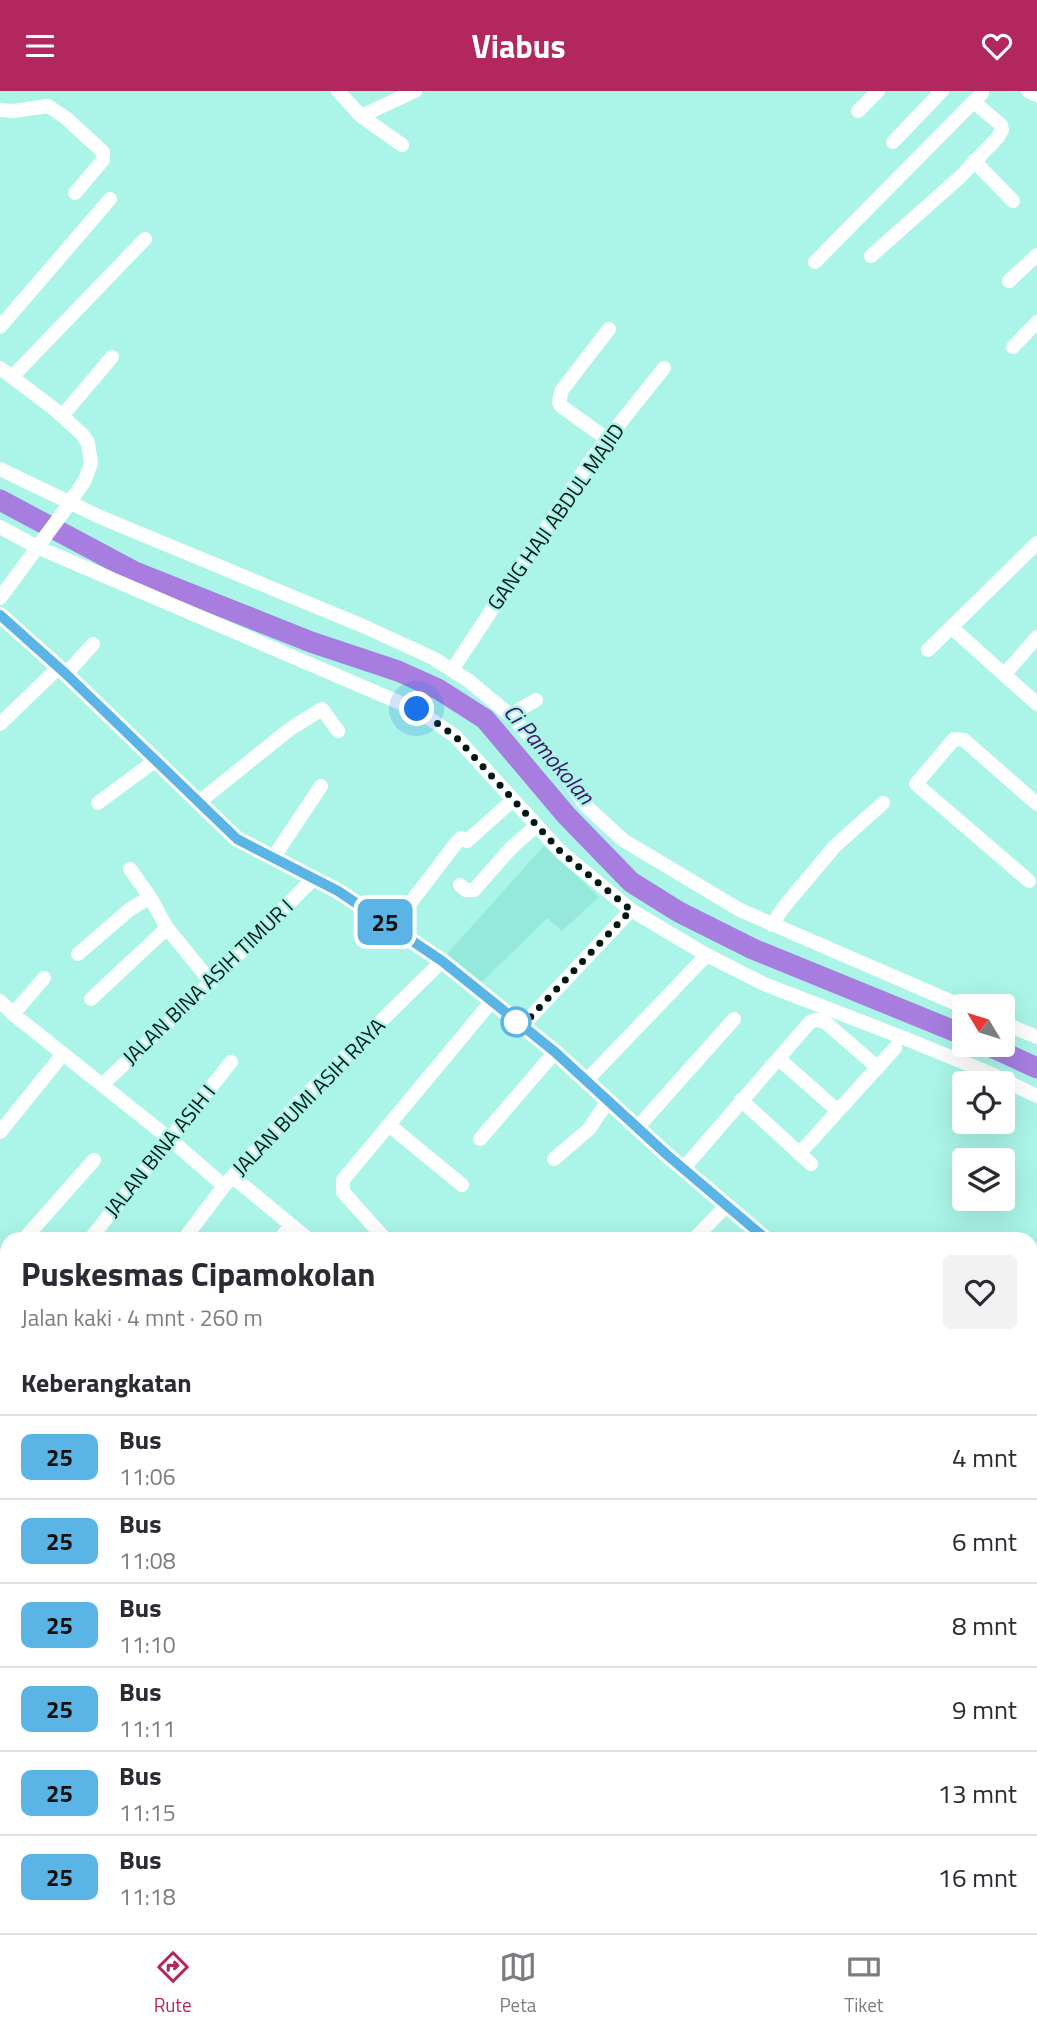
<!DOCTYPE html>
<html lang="id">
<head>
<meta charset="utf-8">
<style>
  :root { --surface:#fff; --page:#f2f2f3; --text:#2b2b33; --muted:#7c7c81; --line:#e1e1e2; --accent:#b3275f }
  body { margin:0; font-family:"Titillium Web",sans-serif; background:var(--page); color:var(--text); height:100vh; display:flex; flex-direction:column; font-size:26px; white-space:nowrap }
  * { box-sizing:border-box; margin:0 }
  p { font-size:23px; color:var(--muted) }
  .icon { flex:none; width:38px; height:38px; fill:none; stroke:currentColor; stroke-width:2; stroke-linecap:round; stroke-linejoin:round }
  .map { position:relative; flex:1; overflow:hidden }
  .details { position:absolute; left:0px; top:1141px; width:1038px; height:702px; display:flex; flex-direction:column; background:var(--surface); border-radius:21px 21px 0 0; box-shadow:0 7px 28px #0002 }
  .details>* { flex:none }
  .badge { padding:0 14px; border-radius:10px; font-size:24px; line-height:46px }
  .needle { width:46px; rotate:308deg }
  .controls { position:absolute; left:952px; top:903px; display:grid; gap:14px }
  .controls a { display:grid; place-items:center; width:63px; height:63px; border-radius:7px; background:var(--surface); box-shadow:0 7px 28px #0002; font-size:35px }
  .you { position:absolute; width:35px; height:35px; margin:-18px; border:5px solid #fff; border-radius:50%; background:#1a73e8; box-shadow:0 0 0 10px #1a73e833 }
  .map>.badge { position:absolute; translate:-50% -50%; box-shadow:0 0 0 4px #fff }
  h2 { padding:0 21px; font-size:26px; line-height:63px }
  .round { display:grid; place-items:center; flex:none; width:74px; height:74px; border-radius:7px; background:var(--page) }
  .overview { display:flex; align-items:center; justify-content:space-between; height:119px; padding:0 21px }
  h1 { font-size:33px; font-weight:700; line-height:52px }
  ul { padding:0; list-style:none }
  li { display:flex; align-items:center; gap:21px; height:84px; padding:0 21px; border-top:2px solid var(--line) }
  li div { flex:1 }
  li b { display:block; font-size:26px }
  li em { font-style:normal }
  li .badge { min-width:77px; font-weight:700; text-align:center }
  header { display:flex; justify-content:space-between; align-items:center; height:91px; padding:0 21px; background:var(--accent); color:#fff; font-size:32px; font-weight:700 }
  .tab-bar { display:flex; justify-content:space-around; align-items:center; height:98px; border-top:2px solid var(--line); background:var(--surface); font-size:19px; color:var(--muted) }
  .tab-bar a { display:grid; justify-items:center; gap:4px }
  .tab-bar .active { color:var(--accent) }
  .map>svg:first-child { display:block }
</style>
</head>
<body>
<header><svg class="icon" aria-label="menu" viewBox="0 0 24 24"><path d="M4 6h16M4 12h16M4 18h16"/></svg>Viabus<svg class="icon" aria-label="heart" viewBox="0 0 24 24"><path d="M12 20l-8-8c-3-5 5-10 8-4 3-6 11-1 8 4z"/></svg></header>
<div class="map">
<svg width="1037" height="1842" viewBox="0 0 1037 1842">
  <rect width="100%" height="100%" fill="#aaf5e8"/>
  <!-- built -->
  <path fill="#94e9da" d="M544,755L599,806L562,840L547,827L482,891L447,863Z"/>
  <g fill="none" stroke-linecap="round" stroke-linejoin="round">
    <!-- river -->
    <path stroke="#a77de0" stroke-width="21" d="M0,409L135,481L311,551L398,580L438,598L485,628L566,724L631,791L679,821L753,858L964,944
      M987,954L1037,977
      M0,1769L7,1775
      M69,1836L74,1842"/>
    <!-- minor -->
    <path stroke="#fff" stroke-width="14" d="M338,0L361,25L402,54
      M1028,0L1037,4
      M0,19L13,20L48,15L66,27L103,61V69L75,102
      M858,20L878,0
      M361,25L415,0
      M893,51L942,0
      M974,70L1013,110
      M871,165L960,86L998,46L1002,39L1001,34L974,11
      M815,171L982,2
      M1009,190L1037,164
      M0,236L110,108
      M1013,256L1037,231
      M0,277L53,317L82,343L88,352L91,372L85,389L64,420L0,507
      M12,286L145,148
      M62,325L112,266
      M607,348L561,315L559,311L562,299L609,238
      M0,378L100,426L363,535L433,567L469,590L510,624L559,677L586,715L623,749L740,819L964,916
      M0,436L37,456L417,619L455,645L561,761L631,819L705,863L764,893L904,947L987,981L1037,1005
      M0,525L66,583L237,748L338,800L442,870L555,961L666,1064L766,1148
      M951,536L1037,613
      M928,559L1037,452
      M452,579L593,366L664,277
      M66,583L93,553
      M1004,584L1037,546
      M510,624L536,609
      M0,633L59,576
      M199,711L290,638L322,618L338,640
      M98,712L156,669
      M273,767L321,695
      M130,778L150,806
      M1029,790L916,693L954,648L964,649L1037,713
      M460,794L466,799H474L512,756L535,736
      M772,834L783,817L835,755L883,712
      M392,836L457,751L461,747L467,750L513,709
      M78,863L129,819L150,806L167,837L211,891
      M91,908L167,837
      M0,910L13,923L170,1048L224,1095
      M13,923L44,887
      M1003,932L1037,946
      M522,935L631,819
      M779,968L838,1020
      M586,990L701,870
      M102,994L211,891L314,787
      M741,1009L811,1073
      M389,1034L462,1094
      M637,1037L734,928
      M0,1041L63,963
      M480,1048L555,961
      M799,1063L895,957
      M554,1068L589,1038L608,1010
      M683,1078L810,931L815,929L824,930L878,977
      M233,1086L308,1148
      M24,1148L94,1069
      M90,1148L231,971
      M184,1148L224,1095L299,1011L442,870
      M280,1148L291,1134
      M385,1148L343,1101V1089L491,911
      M694,1148L726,1115
      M0,1176L7,1168
      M0,1196L7,1202
      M0,1260L7,1251
      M1031,1281L1037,1275
      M0,1385L7,1376
      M1031,1399L1037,1393
      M1031,1453L1037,1458
      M0,1502L7,1493
      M1031,1530L1037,1535
      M0,1551L7,1557
      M0,1625L7,1617
      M1031,1631L1037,1636
      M1031,1662L1037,1654
      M0,1677L7,1683
      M0,1723L7,1715
      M0,1749L7,1754
      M1031,1788L1037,1780
      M0,1798L7,1804
      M9,1836L16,1842
      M41,1836L46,1842
      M96,1836L101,1842
      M893,1836L900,1842
      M605,1842L611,1836
      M678,1842L683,1836
      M939,1842L946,1839L968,1842
      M987,1842L992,1836"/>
  </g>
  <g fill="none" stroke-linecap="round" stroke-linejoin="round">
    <!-- line casing -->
    <g stroke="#fff" stroke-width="16">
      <path id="line" d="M0,524L66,583L237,748L338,800L442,870L555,961L666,1063L766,1148"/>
    </g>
    <!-- line -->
    <use href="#line" stroke="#5ab4e5" stroke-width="10"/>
    <!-- walk -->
    <path stroke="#001915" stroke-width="7" stroke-dasharray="0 12.6" d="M417,618L455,645L561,761L631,819L522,935L516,931"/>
  </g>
  <!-- markers -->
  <circle fill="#fff" stroke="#5ab4e5" stroke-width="3.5" cx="516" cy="931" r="14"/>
  <g text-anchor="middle" stroke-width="5" stroke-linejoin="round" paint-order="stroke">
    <!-- street labels -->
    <g font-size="21" fill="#001915" stroke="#aaf5e8">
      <text transform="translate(556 426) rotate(-55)" y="7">GANG HAJI ABDUL MAJID</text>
      <text transform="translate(208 891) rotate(-44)" y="7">JALAN BINA ASIH TIMUR I</text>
      <text transform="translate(309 1006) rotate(-46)" y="7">JALAN BUMI ASIH RAYA</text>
      <text transform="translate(160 1060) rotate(-51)" y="7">JALAN BINA ASIH I</text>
    </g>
    <!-- water labels -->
    <g font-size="23" font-style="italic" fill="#40116a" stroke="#aaf5e8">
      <text transform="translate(549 663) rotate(49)" y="8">Ci Pamokolan</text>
    </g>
  </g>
</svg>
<div class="controls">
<a><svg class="needle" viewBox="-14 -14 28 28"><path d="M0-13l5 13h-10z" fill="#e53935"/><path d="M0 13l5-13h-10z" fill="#7c7c81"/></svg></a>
<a><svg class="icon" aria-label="locate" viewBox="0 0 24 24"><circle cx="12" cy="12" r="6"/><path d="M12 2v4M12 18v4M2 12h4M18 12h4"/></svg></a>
<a><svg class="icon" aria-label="layers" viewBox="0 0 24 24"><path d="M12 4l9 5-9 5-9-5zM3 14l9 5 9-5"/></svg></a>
</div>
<div class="you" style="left:417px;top:618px"></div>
<b class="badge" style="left:385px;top:831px;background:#5ab4e5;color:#111">25</b>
<section class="details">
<div class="overview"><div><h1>Puskesmas Cipamokolan</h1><p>Jalan kaki · 4 mnt · 260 m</p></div><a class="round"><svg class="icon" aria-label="heart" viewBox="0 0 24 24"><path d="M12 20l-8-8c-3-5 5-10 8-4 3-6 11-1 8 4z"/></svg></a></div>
<h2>Keberangkatan</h2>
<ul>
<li><span class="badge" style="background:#5ab4e5;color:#111">25</span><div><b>Bus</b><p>11:06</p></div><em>4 mnt</em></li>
<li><span class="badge" style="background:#5ab4e5;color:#111">25</span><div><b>Bus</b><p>11:08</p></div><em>6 mnt</em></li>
<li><span class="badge" style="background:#5ab4e5;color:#111">25</span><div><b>Bus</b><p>11:10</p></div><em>8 mnt</em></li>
<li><span class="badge" style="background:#5ab4e5;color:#111">25</span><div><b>Bus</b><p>11:11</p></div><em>9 mnt</em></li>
<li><span class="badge" style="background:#5ab4e5;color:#111">25</span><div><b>Bus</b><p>11:15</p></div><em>13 mnt</em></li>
<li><span class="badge" style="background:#5ab4e5;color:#111">25</span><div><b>Bus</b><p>11:18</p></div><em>16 mnt</em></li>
</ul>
</section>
</div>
<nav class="tab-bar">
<a class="active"><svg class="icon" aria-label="directions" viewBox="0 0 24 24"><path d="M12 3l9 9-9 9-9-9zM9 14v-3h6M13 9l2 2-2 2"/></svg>Rute</a>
<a><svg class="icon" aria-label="map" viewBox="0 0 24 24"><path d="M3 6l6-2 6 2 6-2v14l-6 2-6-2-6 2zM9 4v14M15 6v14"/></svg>Peta</a>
<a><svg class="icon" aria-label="tickets" viewBox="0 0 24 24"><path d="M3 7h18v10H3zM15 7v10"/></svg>Tiket</a>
</nav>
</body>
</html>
